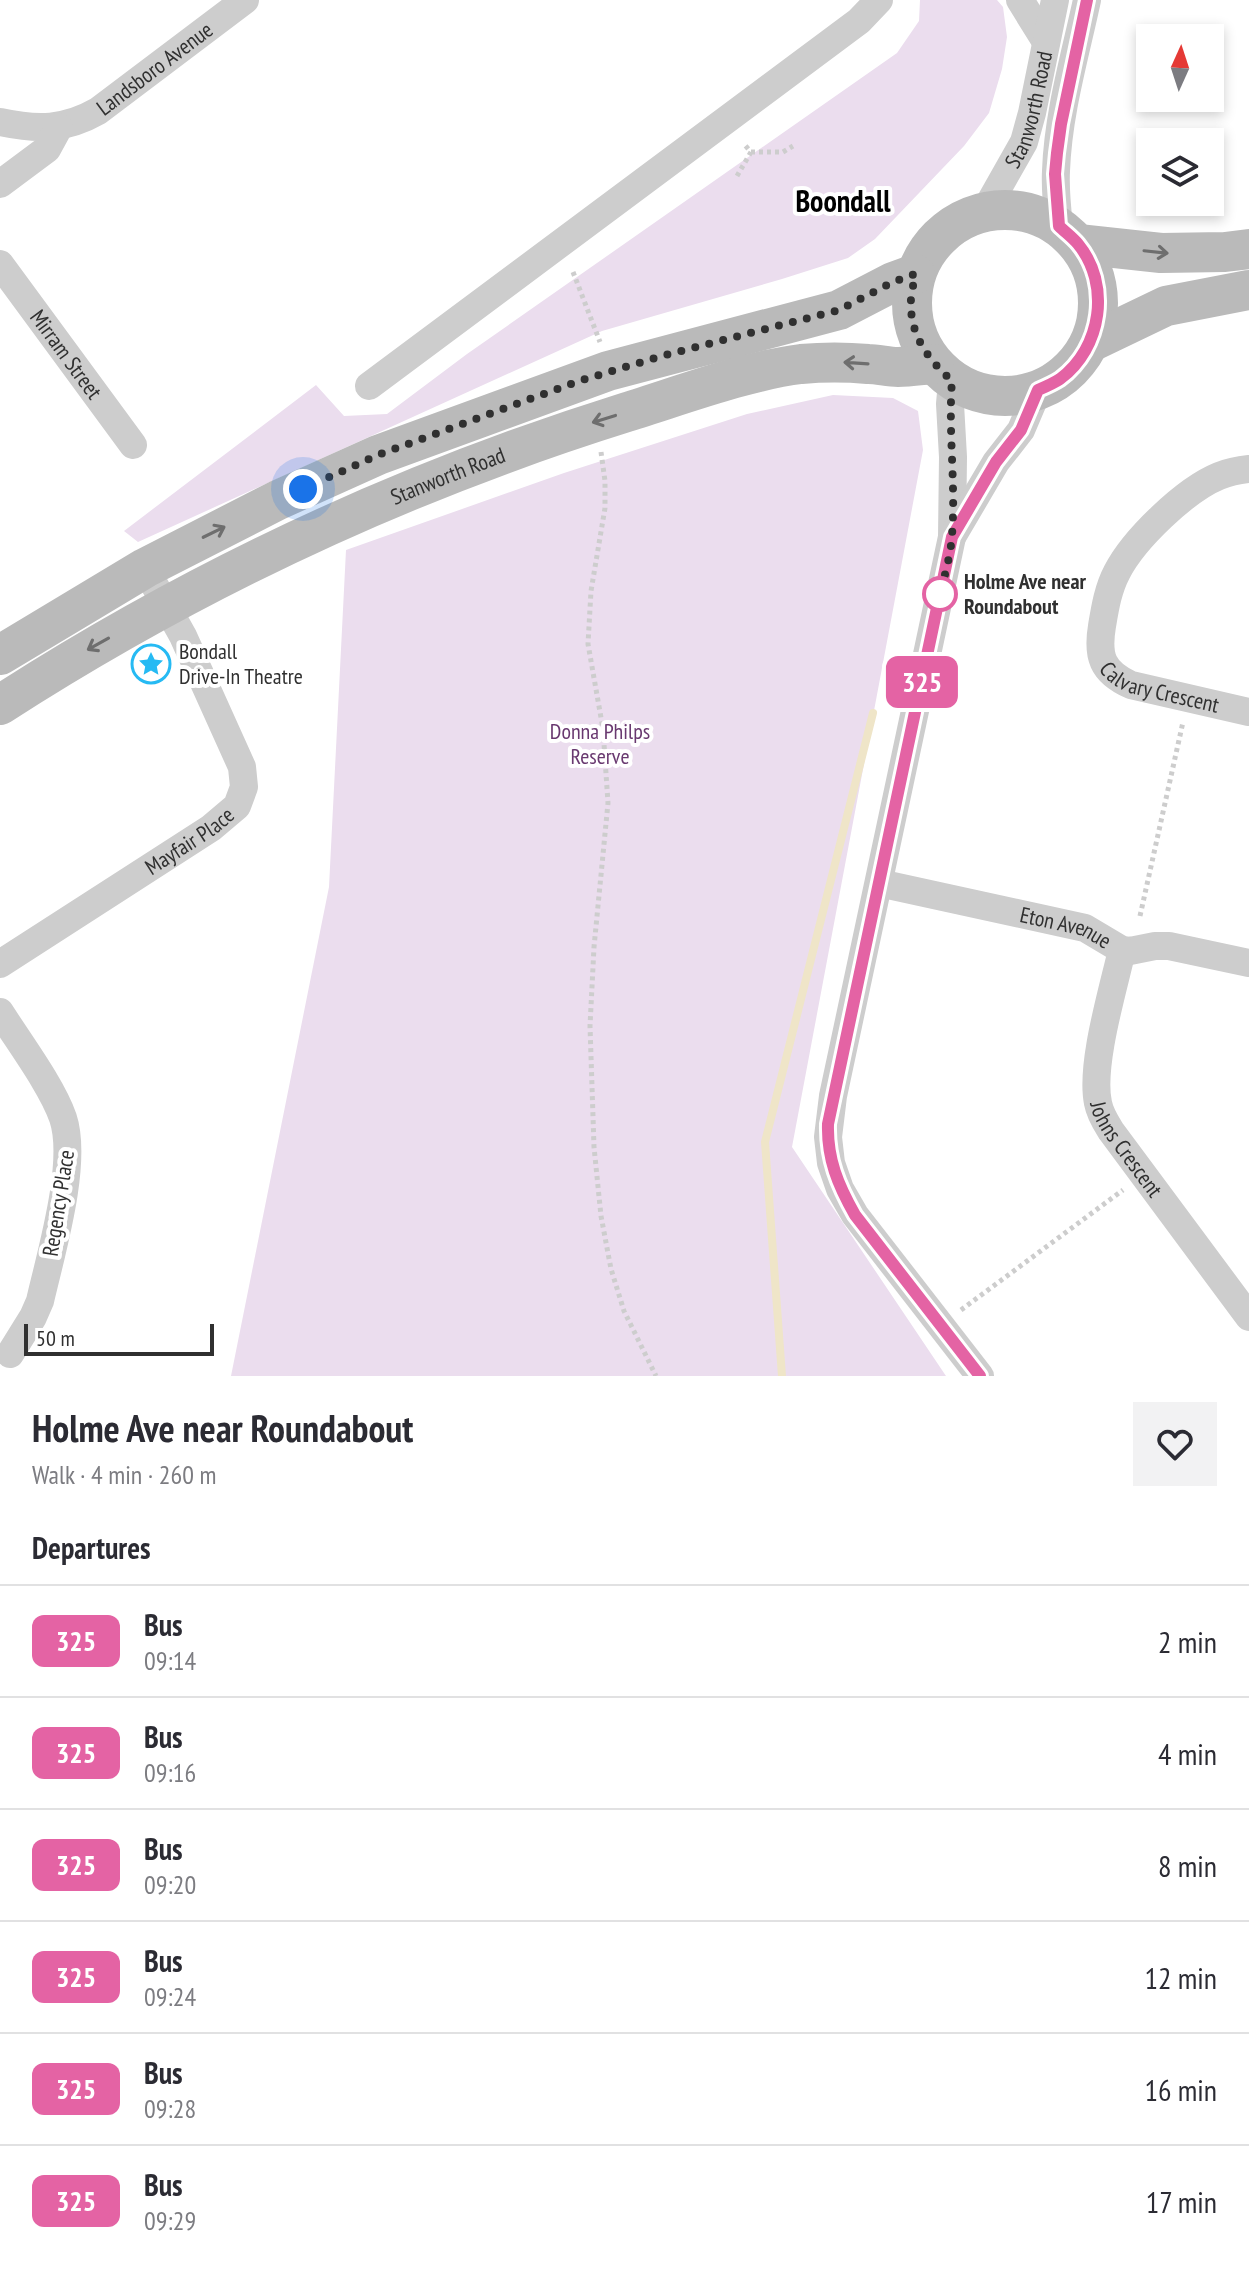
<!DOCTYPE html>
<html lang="en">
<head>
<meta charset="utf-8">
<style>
  :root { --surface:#fff; --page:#f2f2f3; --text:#2b2b33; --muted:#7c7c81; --line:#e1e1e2 }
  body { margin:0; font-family:"PT Sans Narrow",sans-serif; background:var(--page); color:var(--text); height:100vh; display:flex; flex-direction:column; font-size:30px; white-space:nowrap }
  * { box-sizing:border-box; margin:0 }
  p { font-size:26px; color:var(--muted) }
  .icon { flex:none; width:44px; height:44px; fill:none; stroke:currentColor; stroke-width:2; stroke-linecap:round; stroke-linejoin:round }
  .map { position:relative; height:1376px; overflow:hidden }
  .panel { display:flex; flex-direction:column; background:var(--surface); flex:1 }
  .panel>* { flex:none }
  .badge { padding:0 16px; border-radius:12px; font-size:28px; line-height:52px }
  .needle { width:52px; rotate:3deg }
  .controls { position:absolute; left:1136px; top:24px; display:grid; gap:16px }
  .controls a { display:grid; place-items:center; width:88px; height:88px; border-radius:0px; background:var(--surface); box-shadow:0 4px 12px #0003; font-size:40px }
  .scale { position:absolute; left:24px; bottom:20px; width:190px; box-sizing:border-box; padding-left:8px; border:4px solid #303030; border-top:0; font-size:22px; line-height:28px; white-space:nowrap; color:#303030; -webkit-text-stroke:6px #fff; paint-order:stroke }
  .you { position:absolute; width:40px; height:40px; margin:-20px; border:6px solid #fff; border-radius:50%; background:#1a73e8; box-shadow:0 0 0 12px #1a73e833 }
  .map>.badge { position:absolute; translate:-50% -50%; box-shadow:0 0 0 4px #fff }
  h2 { padding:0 32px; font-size:30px; line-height:72px }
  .round { display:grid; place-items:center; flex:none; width:84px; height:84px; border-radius:0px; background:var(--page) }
  .summary { display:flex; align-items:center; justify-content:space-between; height:136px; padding:0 32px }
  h1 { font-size:38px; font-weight:700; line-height:60px }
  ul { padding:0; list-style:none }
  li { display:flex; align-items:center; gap:24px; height:112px; padding:0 32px; border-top:2px solid var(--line) }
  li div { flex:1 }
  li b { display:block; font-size:30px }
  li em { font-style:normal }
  li .badge { min-width:88px; font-weight:700; text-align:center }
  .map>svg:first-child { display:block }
</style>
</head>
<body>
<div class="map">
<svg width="1249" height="1376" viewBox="0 0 1249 1376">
  <rect width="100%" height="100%" fill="#fff"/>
  <!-- green -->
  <path fill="#ebddee" d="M920,0H997L1003,7L1007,37L1002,69L989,113L964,146L875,239L848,258L782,279L602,331L138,542L124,531L316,385L344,416L387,414L467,354L897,53L919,21Z
    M833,395L893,398L918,411L923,450L792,1147L946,1376H231L329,887L346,550L564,473L747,414Z"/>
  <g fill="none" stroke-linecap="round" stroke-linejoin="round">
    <!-- stream -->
    <path stroke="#efe5c8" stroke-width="8" d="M782,1376L765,1142L873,713"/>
    <!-- path -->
    <path stroke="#cdcdcd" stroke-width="5" stroke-dasharray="4 4" stroke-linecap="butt" d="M751,152H783L793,146
      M737,176L751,152L744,144
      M573,272L600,342
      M601,452L605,481V508L591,591L588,644L603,729L608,803L594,947L590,1026L594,1147L601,1216L611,1269L624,1311L656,1376
      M1140,916L1183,722
      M961,1310L1123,1190"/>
    <!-- street -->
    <g stroke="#cdcdcd" stroke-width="28">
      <path d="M1020,0L1046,42"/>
      <path id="s1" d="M0,122C37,130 65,130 98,111L245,0"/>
      <path d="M0,184L47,149L59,127"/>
      <path id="s2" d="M985,211L1024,142L1032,113L1055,0"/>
      <path d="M1059,226C1057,208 1055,189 1056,171C1058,113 1075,56 1087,0"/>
      <path id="s3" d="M0,264L133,445"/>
      <path d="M952,381L950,404L953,457L952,537L833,1096L828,1137L831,1163L840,1189L855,1215L980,1376"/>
      <path d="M369,386L859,21L879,0"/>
      <path id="s4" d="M1249,469C1239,470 1229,472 1219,476C1185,490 1134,539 1117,572C1108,589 1105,608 1102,626C1097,656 1102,672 1131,685L1249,712"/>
      <path d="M952,537L996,462L1021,430L1038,390"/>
      <path id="s5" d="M879,883L1085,928L1122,950L1130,951L1155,946H1169L1249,963"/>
      <path id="s6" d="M1122,950C1113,990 1090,1065 1098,1103C1100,1114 1106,1123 1111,1131L1249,1317"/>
      <path id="s7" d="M0,964L211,828L237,806L244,787L242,767L183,636L145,568"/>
      <path d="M0,1012C19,1042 52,1086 63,1118C78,1163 51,1253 40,1301L33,1317L10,1354"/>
    </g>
    <!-- secondary -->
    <g stroke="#bababa" stroke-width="40">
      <circle cx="1005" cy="303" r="93"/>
      <path d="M1078,244L1161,253L1225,252L1249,249"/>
      <path d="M1091,342L1166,306L1249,290"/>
      <path d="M0,655L145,568L278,500L378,455L608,371L839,310L893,282L915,274"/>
      <path id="s8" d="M0,705C197,578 403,482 627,412C682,395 745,371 801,364C824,362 845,362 868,364C878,364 888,367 898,367C910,367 922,365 934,364"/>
    </g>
  </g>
  <!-- one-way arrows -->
  <defs><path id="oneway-shaft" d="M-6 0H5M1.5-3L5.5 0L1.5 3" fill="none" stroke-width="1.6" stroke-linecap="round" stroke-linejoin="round" transform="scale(2)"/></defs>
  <g stroke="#6e6e6e">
    <use href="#oneway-shaft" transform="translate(1156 252) rotate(6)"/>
    <use href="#oneway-shaft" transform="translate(856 363) rotate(-176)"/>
    <use href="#oneway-shaft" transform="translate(604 419) rotate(163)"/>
    <use href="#oneway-shaft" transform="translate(214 532) rotate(-26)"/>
    <use href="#oneway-shaft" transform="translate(98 644) rotate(151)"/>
  </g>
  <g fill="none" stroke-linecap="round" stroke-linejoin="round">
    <!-- line casing -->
    <g stroke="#fff" stroke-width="18">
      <path id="line" d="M980,1376L855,1215C838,1185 827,1159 828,1124L952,537L996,462L1021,430L1038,390C1045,387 1054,383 1060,379C1102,348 1111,284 1078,244C1072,237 1065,232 1059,226L1055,174L1057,153L1061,124L1087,0"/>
    </g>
    <!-- line -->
    <use href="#line" stroke="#e463a4" stroke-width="12"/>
    <!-- walk -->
    <path stroke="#303030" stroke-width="8" stroke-dasharray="0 14.4" d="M303,489L378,455L579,381L662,356L839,310L893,282L915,274C914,284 910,296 911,306C911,337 930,361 952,381C948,432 956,484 952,535C951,554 944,578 940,594"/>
  </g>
  <!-- icons -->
  <defs>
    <g id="sight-ring" transform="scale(2)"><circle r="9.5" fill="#fff" stroke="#26baf3" stroke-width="1.5"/><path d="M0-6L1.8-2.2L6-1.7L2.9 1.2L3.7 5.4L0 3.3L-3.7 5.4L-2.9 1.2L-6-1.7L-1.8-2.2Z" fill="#26baf3"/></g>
  </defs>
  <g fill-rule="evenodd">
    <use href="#sight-ring" x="151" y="664"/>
  </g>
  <!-- markers -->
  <circle fill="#fff" stroke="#e463a4" stroke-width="4" cx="940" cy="594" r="16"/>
  <g text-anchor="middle" stroke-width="8" stroke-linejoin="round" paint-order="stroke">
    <!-- street labels -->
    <g font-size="22" fill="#303030" stroke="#fff">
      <text dy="8" stroke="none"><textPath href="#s1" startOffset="172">Landsboro Avenue</textPath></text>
      <text dy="8" stroke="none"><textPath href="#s2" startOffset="112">Stanworth Road</textPath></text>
      <text dy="8" stroke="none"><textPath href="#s3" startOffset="112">Mirram Street</textPath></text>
      <text dy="8" stroke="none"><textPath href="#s8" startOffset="504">Stanworth Road</textPath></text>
      <text dy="8" stroke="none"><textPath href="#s4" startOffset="330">Calvary Crescent</textPath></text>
      <text dy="8" stroke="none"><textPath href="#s7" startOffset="226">Mayfair Place</textPath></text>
      <text dy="8" stroke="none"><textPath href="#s5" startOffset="192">Eton Avenue</textPath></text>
      <text dy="8" stroke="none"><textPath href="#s6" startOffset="210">Johns Crescent</textPath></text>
      <text transform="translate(58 1203) rotate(-81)" y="8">Regency Place</text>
    </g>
    <!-- stop labels -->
    <g font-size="22" font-weight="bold" fill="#303030" stroke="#fff" text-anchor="start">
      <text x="964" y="589">Holme Ave near<tspan x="964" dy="25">Roundabout</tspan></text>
    </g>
    <!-- poi labels -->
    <g font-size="22" fill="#303030" stroke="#fff" text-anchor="start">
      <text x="179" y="659">Bondall<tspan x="179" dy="25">Drive-In Theatre</tspan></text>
    </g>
    <!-- park labels -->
    <g font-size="22" fill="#693970" stroke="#fff">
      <text x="600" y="739">Donna Philps<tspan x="600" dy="25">Reserve</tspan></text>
    </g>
    <!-- district labels -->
    <g font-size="30" font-weight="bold" fill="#000" stroke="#fff">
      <text x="843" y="212">Boondall</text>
    </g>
  </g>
</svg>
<div class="controls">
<a><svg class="needle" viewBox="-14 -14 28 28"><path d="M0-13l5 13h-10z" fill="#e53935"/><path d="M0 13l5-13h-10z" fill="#7c7c81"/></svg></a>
<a><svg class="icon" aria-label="layers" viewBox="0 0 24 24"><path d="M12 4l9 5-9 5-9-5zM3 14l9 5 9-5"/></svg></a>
</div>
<div class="scale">50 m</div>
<div class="you" style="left:303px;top:489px"></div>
<b class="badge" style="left:922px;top:682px;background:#e463a4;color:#fff">325</b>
</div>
<section class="panel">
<div class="summary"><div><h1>Holme Ave near Roundabout</h1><p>Walk · 4 min · 260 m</p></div><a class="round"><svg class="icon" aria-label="heart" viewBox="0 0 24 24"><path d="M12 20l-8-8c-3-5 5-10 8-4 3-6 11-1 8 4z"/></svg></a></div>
<h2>Departures</h2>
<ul>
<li><span class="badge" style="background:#e463a4;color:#fff">325</span><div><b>Bus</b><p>09:14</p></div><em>2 min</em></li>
<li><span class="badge" style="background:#e463a4;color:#fff">325</span><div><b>Bus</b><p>09:16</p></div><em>4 min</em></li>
<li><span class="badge" style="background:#e463a4;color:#fff">325</span><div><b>Bus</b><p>09:20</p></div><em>8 min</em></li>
<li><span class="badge" style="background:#e463a4;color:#fff">325</span><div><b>Bus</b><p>09:24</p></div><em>12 min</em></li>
<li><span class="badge" style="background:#e463a4;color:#fff">325</span><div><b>Bus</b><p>09:28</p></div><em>16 min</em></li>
<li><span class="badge" style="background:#e463a4;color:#fff">325</span><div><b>Bus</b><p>09:29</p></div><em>17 min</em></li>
</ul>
</section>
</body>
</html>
